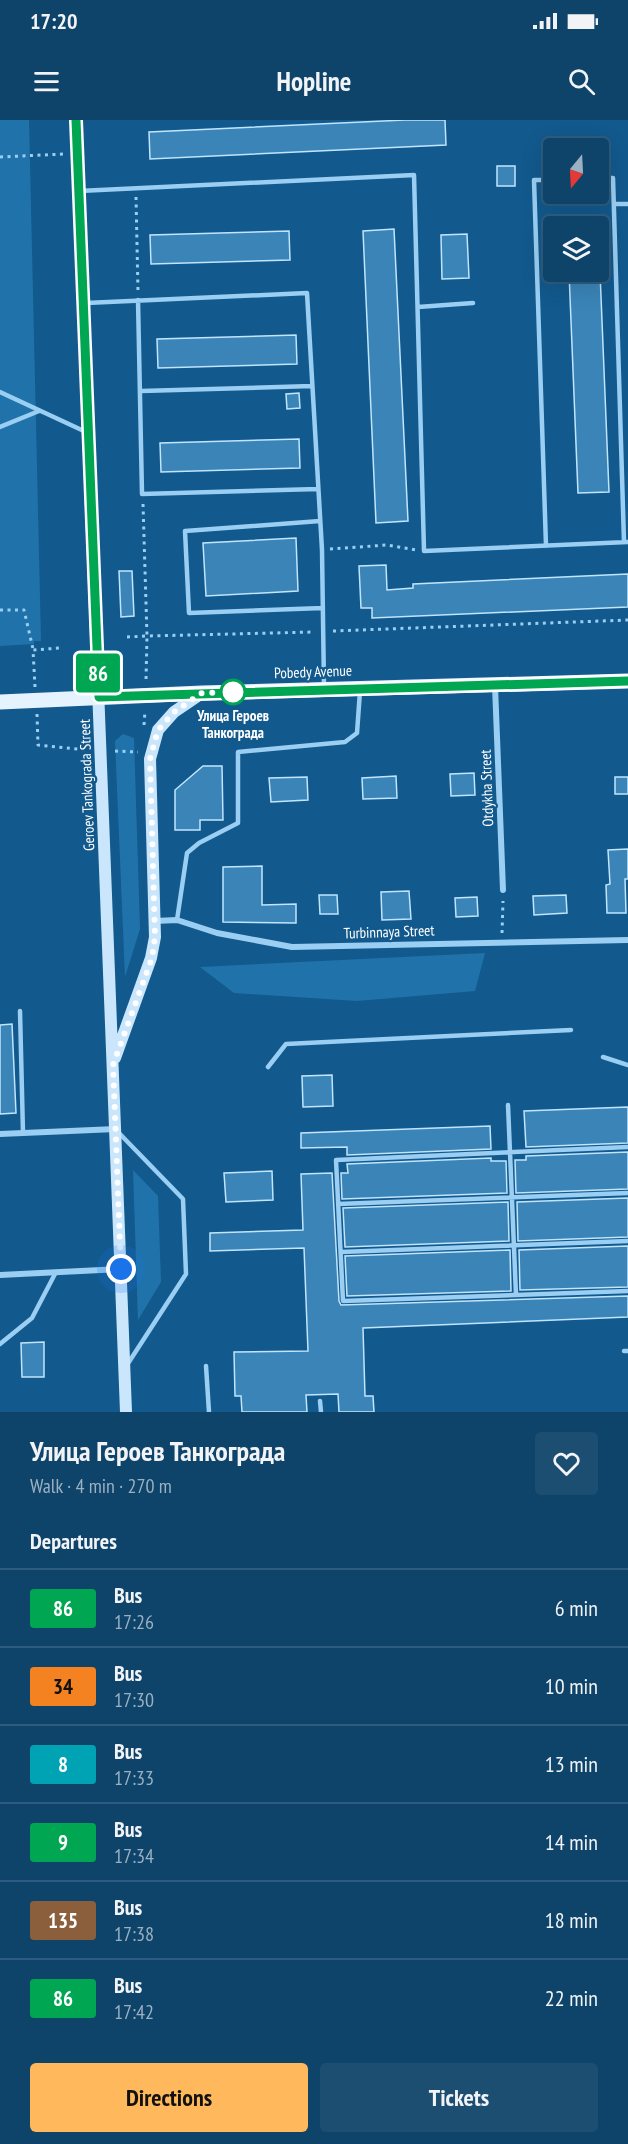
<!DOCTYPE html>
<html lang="en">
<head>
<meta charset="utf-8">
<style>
  :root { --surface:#0e436a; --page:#1c4e72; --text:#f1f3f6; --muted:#9bb0c1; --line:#2e5c7e; --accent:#ffb85b }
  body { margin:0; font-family:"PT Sans Narrow",sans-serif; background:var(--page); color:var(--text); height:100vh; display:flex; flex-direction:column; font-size:22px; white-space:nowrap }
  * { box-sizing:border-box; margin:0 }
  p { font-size:20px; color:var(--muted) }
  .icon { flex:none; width:33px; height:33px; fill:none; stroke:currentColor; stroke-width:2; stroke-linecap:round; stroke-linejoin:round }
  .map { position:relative; height:1292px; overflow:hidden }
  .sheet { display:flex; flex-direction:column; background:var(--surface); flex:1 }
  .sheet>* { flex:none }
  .badge { padding:0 12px; border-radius:4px; font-size:21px; line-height:39px }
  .needle { width:39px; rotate:198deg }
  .buttons { position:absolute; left:543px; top:18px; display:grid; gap:12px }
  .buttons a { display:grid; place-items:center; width:66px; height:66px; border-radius:6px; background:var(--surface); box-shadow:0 6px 24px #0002,0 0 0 2px var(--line); font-size:30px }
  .you { position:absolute; width:30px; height:30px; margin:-15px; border:4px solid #fff; border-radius:50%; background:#1a73e8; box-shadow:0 0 0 9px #1a73e833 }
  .map>.badge { position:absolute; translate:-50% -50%; box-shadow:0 0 0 3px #fff }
  h2 { padding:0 30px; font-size:22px; line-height:54px }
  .round { display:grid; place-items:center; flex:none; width:63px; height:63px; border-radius:6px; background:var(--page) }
  .overview { display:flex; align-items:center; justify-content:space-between; height:102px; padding:0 30px }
  h1 { font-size:28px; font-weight:800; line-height:45px }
  .cta { display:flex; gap:12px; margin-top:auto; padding:12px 30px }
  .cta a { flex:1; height:69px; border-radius:6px; background:var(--accent); color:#111; font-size:24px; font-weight:800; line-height:69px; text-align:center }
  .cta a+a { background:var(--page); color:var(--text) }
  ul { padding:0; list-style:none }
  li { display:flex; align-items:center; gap:18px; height:78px; padding:0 30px; border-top:2px solid var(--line) }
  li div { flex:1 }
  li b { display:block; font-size:22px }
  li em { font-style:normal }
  li .badge { min-width:66px; font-weight:700; text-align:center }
  .status { display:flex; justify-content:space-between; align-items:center; height:42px; padding:0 30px; background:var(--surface); direction:ltr }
  .status svg { height:16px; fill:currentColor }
  header { display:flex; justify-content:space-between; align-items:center; height:78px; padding:0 30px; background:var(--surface); font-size:27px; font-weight:800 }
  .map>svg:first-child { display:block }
</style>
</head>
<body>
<div class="status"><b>17:20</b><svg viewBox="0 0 49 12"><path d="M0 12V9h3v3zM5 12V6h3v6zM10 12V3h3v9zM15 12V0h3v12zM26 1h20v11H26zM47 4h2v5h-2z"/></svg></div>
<header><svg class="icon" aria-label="menu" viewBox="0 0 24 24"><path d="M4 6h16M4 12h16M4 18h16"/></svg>Hopline<svg class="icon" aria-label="search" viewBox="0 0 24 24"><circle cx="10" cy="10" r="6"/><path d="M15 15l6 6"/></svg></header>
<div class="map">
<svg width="628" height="1292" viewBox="0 0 628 1292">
  <rect width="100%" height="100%" fill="#12598d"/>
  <!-- green -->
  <path fill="#2073aa" d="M0,0H29L41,521H34V524L0,526Z
    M123,614L134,618L140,809L125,857L115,621Z
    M485,833L475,871L357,881L234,873L200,847Z
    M133,1050L158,1076L161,1162L138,1200Z"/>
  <!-- building -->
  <path fill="#3a84b7" stroke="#c1e5fd" stroke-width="1.5" d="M405,0H445L446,25L150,39L149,12Z
    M497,46H515V66H497Z
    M394,109L408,401L376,403L363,111Z
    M289,111L290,140L151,144L150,115Z
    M467,114L469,158L442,159L441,115Z
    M569,152H600L609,372L578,373Z
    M296,215L297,244L158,248L157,219Z
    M299,273L300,288L287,289L286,274Z
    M299,319L300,348L161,352L160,323Z
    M296,418L298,471L206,476L203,423Z
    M386,445L387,470L413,468V464L628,454V487L372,498V488H361L359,446Z
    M119,451H132L134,496L121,497Z
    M203,646H222L223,700H200V710H175V670Z
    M474,653L475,675L451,676L450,654Z
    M396,656L397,678L363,679L362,658Z
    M307,657L308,680L271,682L269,658Z
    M615,657H628V674H615Z
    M628,729V759H625L626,793H607L606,765L610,764L608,730Z
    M262,746V785L296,784V803L223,802V747Z
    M409,771L411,799L382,800L381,772Z
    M319,775H337L338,794H320Z
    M566,775L567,793L534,795L533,776Z
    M477,777L478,796L456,797L455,778Z
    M12,904L16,993L0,994V905Z
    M332,955L333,986L303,987L302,956Z
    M628,987V1023L526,1027L524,991Z
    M490,1006L491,1029L347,1035V1027L301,1028V1013Z
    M628,1032V1069L516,1073L515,1040H526V1036Z
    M491,1038V1041H506L507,1073L342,1079L341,1053H348L347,1044Z
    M272,1051L273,1080L226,1082L224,1053Z
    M332,1053L339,1181L341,1185L628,1176V1197L363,1208L365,1276H373L374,1292H339L338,1274L306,1275L307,1292H242L241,1276H235L234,1232L308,1231L304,1128L210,1131V1113L303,1110L301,1054Z
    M628,1078V1117L518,1121L517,1082Z
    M508,1082L509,1121L345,1127L343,1088Z
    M628,1126V1167L520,1170L519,1130Z
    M510,1130L511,1171L347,1176L345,1136Z
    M44,1222V1257H22L21,1223Z"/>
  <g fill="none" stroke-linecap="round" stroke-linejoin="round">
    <!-- path -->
    <path stroke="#9acef2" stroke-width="3" stroke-dasharray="3 4.5" stroke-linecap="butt" d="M0,37L64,34
      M136,77L138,172
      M143,384L147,516L314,512
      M330,429L387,425L416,430
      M0,490H24L33,529
      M333,511L628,500
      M127,517L147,516L146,560
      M35,567L33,530L60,528
      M37,594L38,625L87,630
      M144,605L145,591
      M115,631L138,632
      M502,813L503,781"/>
    <!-- lane -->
    <path stroke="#9acef2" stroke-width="4.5" d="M598,58H613L624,422
      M79,71L414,55L424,431L628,422
      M615,84H628
      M138,180L142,374L318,369
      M86,183L307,173L322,430L324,567
      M418,187L473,183
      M141,271L312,266
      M0,272L86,312
      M0,307L39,291
      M320,401L185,411L189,493L323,488
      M546,426L534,60H554
      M177,800L187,733L199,723L238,703V632L345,622L357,613L360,571
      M20,891L23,1013
      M603,937L628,945
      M268,947L286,924L571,910
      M508,985L516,1175
      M118,1012L183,1079L186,1154L127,1245
      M628,1027L336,1040L343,1181L628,1171
      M338,1084L628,1073
      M341,1132L628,1121
      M0,1224L32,1198L56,1152
      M624,1231H628
      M206,1246L209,1292
      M320,1281L321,1292"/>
    <!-- street -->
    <path stroke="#9acef2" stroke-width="6" d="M495,566L503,770
      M155,801L177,800L217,813L292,827L628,820
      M0,1014L116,1009
      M0,1155L121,1149"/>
    <!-- secondary -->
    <path stroke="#c9e6fc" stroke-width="12" d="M76,0L126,1292
      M115,938L151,838L155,817L150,639L158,610L174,592L202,573"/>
    <!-- primary -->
    <path stroke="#e5f3ff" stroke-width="15" d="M0,582L202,573L628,561"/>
  </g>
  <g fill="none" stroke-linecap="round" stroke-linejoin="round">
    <!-- line casing -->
    <g stroke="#fff" stroke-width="14">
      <path id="line" d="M76,0L99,577L628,561"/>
    </g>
    <!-- line -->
    <use href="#line" stroke="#00a651" stroke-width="9"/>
    <!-- walk -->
    <path stroke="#fff" stroke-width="6" stroke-dasharray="0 10.8" d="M121,1149L113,945L152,838L155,817L150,639L158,610L174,592L202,573L239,572H233"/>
  </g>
  <!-- markers -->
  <circle fill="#fff" stroke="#00a651" stroke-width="3" cx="233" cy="572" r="12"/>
  <g text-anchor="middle" stroke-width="4.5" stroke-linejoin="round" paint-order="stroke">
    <!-- street labels -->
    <g font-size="15" fill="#fff" stroke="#12598d">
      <text transform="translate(313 552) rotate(-2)" y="5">Pobedy Avenue</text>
      <text transform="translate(87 665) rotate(-92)" y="5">Geroev Tankograda Street</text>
      <text transform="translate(487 668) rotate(-92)" y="5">Otdykha Street</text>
      <text transform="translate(389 812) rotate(-2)" y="5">Turbinnaya Street</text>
    </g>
    <!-- stop labels -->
    <g font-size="15" font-weight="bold" fill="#fff" stroke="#12598d">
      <text x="233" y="601">Улица Героев<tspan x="233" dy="17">Танкограда</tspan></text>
    </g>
  </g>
</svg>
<div class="buttons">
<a><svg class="needle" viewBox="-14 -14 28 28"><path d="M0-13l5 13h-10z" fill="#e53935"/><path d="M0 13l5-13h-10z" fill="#9bb0c1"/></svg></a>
<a><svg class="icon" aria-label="layers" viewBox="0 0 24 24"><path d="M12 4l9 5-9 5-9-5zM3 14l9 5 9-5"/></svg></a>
</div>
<div class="you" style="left:121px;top:1149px"></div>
<b class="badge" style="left:98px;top:553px;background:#00a651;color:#fff">86</b>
</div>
<section class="sheet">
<div class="overview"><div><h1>Улица Героев Танкограда</h1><p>Walk · 4 min · 270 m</p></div><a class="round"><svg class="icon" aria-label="heart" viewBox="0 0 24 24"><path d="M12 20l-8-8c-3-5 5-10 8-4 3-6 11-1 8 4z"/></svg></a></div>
<h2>Departures</h2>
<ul>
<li><span class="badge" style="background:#00a651;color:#fff">86</span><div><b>Bus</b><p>17:26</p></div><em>6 min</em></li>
<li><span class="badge" style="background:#f58220;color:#111">34</span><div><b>Bus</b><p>17:30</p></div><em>10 min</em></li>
<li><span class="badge" style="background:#00a3b4;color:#fff">8</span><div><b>Bus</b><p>17:33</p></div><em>13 min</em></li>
<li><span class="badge" style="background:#00a651;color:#fff">9</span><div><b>Bus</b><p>17:34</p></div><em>14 min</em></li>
<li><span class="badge" style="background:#8b5e3c;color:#fff">135</span><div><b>Bus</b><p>17:38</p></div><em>18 min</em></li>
<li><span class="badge" style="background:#00a651;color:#fff">86</span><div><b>Bus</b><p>17:42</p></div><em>22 min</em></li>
</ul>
<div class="cta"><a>Directions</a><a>Tickets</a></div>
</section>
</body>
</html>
